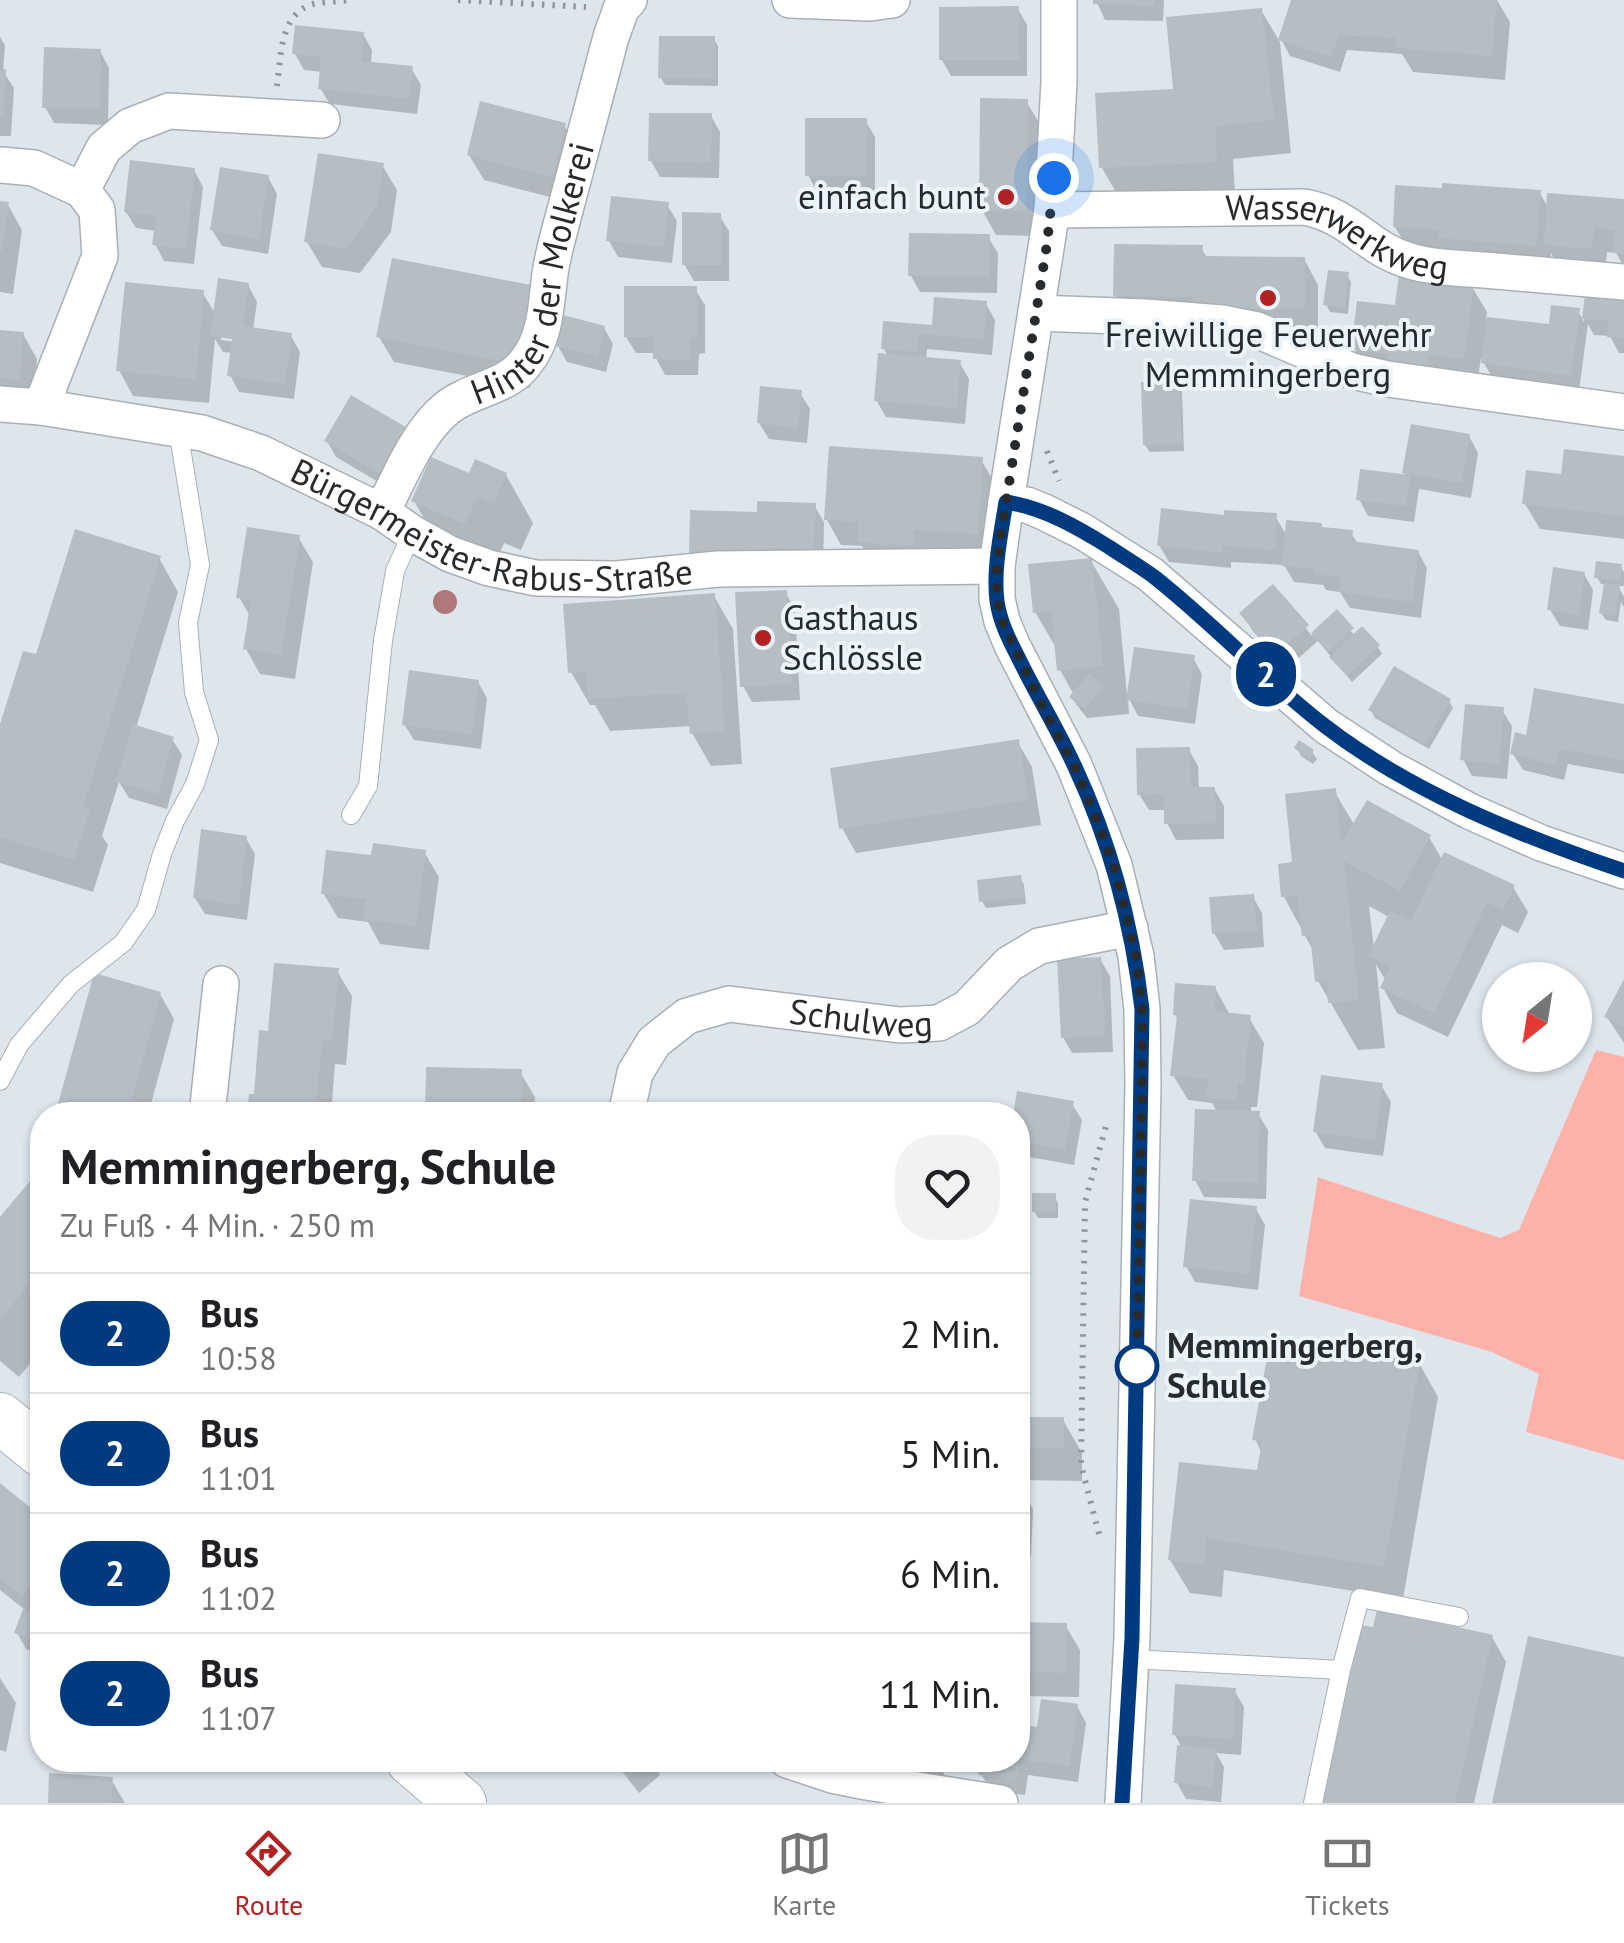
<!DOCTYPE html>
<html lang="de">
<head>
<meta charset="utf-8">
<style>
  :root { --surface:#fff; --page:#f2f2f2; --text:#202124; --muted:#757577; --line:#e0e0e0; --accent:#b22222 }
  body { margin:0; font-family:"PT Sans",sans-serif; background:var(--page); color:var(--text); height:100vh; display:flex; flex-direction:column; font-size:38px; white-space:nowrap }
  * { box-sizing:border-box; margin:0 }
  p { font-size:32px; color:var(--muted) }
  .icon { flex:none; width:55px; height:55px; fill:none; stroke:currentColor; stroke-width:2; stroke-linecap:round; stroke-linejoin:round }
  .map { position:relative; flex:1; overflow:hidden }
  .details { position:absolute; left:30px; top:1102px; width:1000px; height:670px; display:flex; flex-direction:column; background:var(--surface); border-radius:40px; box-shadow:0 2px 8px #0004 }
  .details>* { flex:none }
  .badge { padding:0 20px; border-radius:32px; font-size:35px; line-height:65px }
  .needle { width:65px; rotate:210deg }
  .fabs { position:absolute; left:1482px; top:962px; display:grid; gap:20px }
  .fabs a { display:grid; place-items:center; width:110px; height:110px; border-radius:50%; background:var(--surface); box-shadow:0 2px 8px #0004; font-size:50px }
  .you { position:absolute; width:50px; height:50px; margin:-25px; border:8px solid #fff; border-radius:50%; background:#1a73e8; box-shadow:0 0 0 15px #1a73e833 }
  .map>.badge { position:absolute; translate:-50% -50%; box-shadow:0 0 0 5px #fff }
  .round { display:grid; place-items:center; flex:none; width:105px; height:105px; border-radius:40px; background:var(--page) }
  .summary { display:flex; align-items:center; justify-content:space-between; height:170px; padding:0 30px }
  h1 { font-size:48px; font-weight:700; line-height:75px }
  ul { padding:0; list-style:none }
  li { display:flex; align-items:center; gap:30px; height:120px; padding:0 30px; border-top:2px solid var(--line) }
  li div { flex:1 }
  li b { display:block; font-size:38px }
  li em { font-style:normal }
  li .badge { min-width:110px; font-weight:700; text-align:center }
  .tabs { display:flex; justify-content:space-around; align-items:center; height:140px; border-top:2px solid var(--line); background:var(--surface); font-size:28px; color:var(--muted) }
  .tabs a { display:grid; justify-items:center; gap:5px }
  .tabs .selected { color:var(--accent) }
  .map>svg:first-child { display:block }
</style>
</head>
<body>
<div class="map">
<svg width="1624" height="1803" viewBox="0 0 1624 1803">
  <rect width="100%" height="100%" fill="#dee6ed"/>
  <!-- green -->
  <path fill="#feb1a8" d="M1596,1050L1624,1057V1460L1526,1432L1539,1374L1492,1352L1299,1296L1318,1177L1500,1238L1519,1230Z"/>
  <!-- shadow -->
  <path fill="#0003" fill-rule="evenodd" d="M1096,0H1164L1163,21L1105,20Z
    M1294,0H1497L1510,22L1505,80L1413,72L1402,54L1347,50L1340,72L1290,56L1281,39Z
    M1018,9L1027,25V76H951L942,60Z
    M1261,10L1280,42L1291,153L1233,159L1235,194L1121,201L1102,168L1176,91Z
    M363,34L372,50L371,64L411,68L421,85L417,114L330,104L320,88L322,72L304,70L295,54Z
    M0,37L5,45L3,71L14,88L11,136H0Z
    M714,39L718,46V86L665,85L661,78Z
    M100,51L109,68L108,125L54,123L45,107Z
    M1026,101L1041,126L1040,236L996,235L982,210Z
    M711,116L720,132L719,178L660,177L651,161Z
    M865,120L875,137V192H817L808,175Z
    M564,125L579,150L566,201L484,180L469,155Z
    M382,165L397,190L391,232L360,273L322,267L307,242Z
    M194,170L203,187L194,264L164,261L155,244L156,231L136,228L126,212Z
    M268,177L277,194L268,254L222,246L212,230Z
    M1539,192L1549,209L1624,201V267L1616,253L1607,252L1605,273L1561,270L1551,253L1550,270L1410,252L1395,227Z
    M0,203L8,205L22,230L13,294L0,292Z
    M667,205L677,221L672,263L618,257L609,241Z
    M719,215L729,231V281H694L684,264Z
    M988,237L998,253L997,293L920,292L911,276Z
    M1201,248L1207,258L1304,259L1318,285V334L1210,332L1130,321L1115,296Z
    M1347,275L1351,282L1348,314L1330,312L1326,304Z
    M248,285L257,302L253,330L291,336L300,352L294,399L239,392L230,375L233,353L223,352L215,339L209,403L133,396L119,370L202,292L216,315ZM221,335L244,343L221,340Z
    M530,287L544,312L530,388L394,362L379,337Z
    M1472,287L1487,312L1486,319L1551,327L1578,311L1584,322L1587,297L1624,301V353H1619L1610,336L1594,335L1588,324L1579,391L1493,379L1481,358L1477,384L1368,373L1354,348L1397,308Z
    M695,289L705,305V353L699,354L698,375H665L656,358V353H636L626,337Z
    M986,304L995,320L992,355L927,349L926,360L959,362L969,379L965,424L886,417L876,400L889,357L884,349Z
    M604,328L613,344L606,372L567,362L558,346Z
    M0,332L23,334L37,359L33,404L0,401Z
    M1178,383L1182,391L1184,451L1150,452L1145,445Z
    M800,393L810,409L807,443L769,439L759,423Z
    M1413,427L1469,436L1478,453L1471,498L1419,489L1414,522L1368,516L1359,499L1404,477Z
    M408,431L392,490L336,457L327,441Z
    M1624,459V539L1540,529L1525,504L1563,477Z
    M981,460L996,485L991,559L874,567L862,546L841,545L827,520Z
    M506,475L533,523L521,550L504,543L492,571L442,549L414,501L470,477Z
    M814,505L824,522L823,572L701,569L692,552L760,515Z
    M1275,516L1287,536L1323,530L1351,533L1358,544L1418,552L1427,568L1421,618L1350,608L1340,592L1326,590L1323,585L1294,582L1284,565L1231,562V568L1169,562L1159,545L1227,517Z
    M298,537L313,562L295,679L260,674L246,649L251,618L239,597Z
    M159,558L178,592L136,728L172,739L182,755L167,809L129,798L119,782L102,836L108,845L93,892L0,863V733L38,658Z
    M1091,561L1119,609L1127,695L1193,658L1202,674L1195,724L1138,716L1128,697L1129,714L1087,718L1076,704L1072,697L1074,695L1060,670L1058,651L1035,612Z
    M1620,566L1624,572V586H1618L1624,597V607L1621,602L1618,622L1606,620L1601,613L1606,585L1601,584L1597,577Z
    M1584,574L1593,590L1588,630L1560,626L1550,610Z
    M1273,587L1312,636L1337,613L1355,636L1378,647L1382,654L1352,682L1318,641L1286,669L1252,630L1242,613Z
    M785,592L795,609L800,700L752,702L743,686Z
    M714,596L733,629L742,764L711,766L692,733V726L610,731L595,705H590L571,672Z
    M478,682L487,698L481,749L414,740L404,724Z
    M1449,701L1453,708L1429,749L1375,718L1371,710Z
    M1624,706V774L1568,764L1564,780L1523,770L1513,754L1528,738Z
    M1502,710L1512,726L1507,779L1472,776L1463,759Z
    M1017,741L1032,767L1041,825L856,853L842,828Z
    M1297,748L1312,752L1317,759L1313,764L1301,756Z
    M1189,750L1198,766L1199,789H1214L1224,806V839L1176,840L1167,823L1166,810H1149L1139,794Z
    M1334,791L1355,826L1429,837L1443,861L1513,887L1528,912L1518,933L1502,925L1448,1037L1397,1013L1383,988L1386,981L1376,964L1385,1048L1358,1050L1318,981L1315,954L1284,897L1295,864ZM1369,906L1389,917L1374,949Z
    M246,838L255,854L247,920L205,914L195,898Z
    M424,852L439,877L429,950L380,944L368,922L338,918L323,893L374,858Z
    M1020,878L1024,885L1026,904L986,908L982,901Z
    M1253,897L1262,913L1264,947L1224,950L1214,933Z
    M1100,959L1110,976L1113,1052L1072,1053L1063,1037Z
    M337,971L352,996L346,1065L335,1064L331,1115H249L270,1034Z
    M1624,984V1043L1607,1017Z
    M1215,988L1229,1013L1249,1018L1264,1043L1257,1107H1251V1113L1258,1114L1268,1130L1266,1199L1204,1197L1195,1180L1217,1112L1212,1103L1188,1100L1173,1075L1179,1020L1175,1015Z
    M160,994L174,1019L148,1115H58Z
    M520,1072L535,1097L534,1115H427Z
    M1381,1085L1391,1102L1383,1156L1325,1148L1315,1131Z
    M1072,1104L1082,1120L1074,1165L1018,1155L1020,1154L1018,1151V1115H1015Z
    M39,1174L42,1176V1349L19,1377L0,1361V1221Z
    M1054,1196L1058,1203V1218H1038L1034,1211Z
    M1256,1209L1265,1225L1258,1290L1195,1282L1186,1266Z
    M1419,1363L1438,1397L1403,1599L1224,1570L1222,1597L1190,1593L1170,1560L1259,1473L1262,1453L1255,1439Z
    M1018,1419L1063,1420L1082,1453V1481L1018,1480Z
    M0,1487L42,1521V1613L38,1618L42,1619V1655L26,1649L17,1633L25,1610L0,1590Z
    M1018,1492L1024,1493L1033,1509L1031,1556L1018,1555Z
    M1018,1625H1065L1080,1650L1079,1697L1018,1696Z
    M1492,1637L1506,1662L1474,1803H1323Z
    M0,1678L16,1703L6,1752L0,1750Z
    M1234,1690L1244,1707L1241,1755L1216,1753L1224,1767L1221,1802L1186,1799L1177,1783L1182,1748L1175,1735Z
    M1077,1706L1086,1723L1078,1782L1028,1775L1025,1795L991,1791L981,1774L983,1760H1018V1727L1039,1730Z
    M613,1760H652L660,1775L639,1793Z
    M880,1760H944V1785L892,1781Z
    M111,1779L125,1803H50Z"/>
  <!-- building -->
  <path fill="#b6bec5" d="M1093,0H1155V6L1093,4Z
    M1291,0H1497L1492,56L1396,48V38L1339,35L1331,57L1278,40Z
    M1019,6V60H939V7Z
    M1262,8L1274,120L1215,126L1217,162L1099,168L1095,93L1173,89L1166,17Z
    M295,25L364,32L361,61L413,66L409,99L318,89L321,57L292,54Z
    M659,36H715V79L658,78Z
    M44,47L101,49L100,109L42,108Z
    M0,69H6L3,116H0Z
    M980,98L1028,99L1027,211H979Z
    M480,101L566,123L553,177L467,155Z
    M649,113H712L711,163L648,161Z
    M805,118H867V176H805Z
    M318,153L384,163L377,206L346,249L304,242Z
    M130,160L195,168L186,249L152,245L156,216L124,212Z
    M220,167L269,175L259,239L210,230Z
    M1442,183L1541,190L1536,246L1438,238L1439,230L1393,227L1395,185L1442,188Z
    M1547,193L1624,199V254L1613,253L1615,230L1594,228L1592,249L1544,245Z
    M611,196L669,202L664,247L606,241Z
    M0,201L9,202L2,251H0Z
    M682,212L721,213V265H682Z
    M909,233L990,234L989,277L908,276Z
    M1114,244L1203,245L1202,256L1305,257V309L1193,308V297L1113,296Z
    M392,258L531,285L516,364L376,337Z
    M1328,270L1349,272L1345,308L1323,305Z
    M1399,274L1474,284L1464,359L1429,355L1427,369L1387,363L1388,354L1351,349L1357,301L1395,305Z
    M218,278L249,283L243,326L292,333L285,384L227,376L232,339L210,336Z
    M125,282L204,290L196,379L116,371Z
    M624,286H697V337L691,338L690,360L653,359V337H624Z
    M1585,294L1624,298V339L1607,337L1609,321L1582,319Z
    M934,297L987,301L984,339L919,334L917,352L881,349L883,321L932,325Z
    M1551,305L1580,308L1571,376L1481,363L1487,317L1549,324Z
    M563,315L605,326L598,357L555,346Z
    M0,330L24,332L19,380L0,378Z
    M878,353L961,360L957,408L874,401Z
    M1179,381L1182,444L1143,445L1141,382Z
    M760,386L802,390L798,428L757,423Z
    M351,395L409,429L382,475L324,441Z
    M1411,424L1470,434L1462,483L1402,473Z
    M829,446L983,457L978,534L914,530L913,546L857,542L859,522L824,520Z
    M1564,449L1624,456V516L1522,504L1526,470L1561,474Z
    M431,457L469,473L475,459L507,473L494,504L477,497L465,524L411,501Z
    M1360,469L1410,475L1406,506L1356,500Z
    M757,501L816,503L814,556L689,553L690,510L757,512Z
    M1161,508L1224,515V510L1277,513L1275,550L1223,546V553L1157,546Z
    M1286,520L1322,523V527L1353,530L1352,541L1419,550L1412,602L1338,592L1340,577L1314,574V569L1282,566Z
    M247,527L300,535L281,655L243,649L251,600L236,598Z
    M75,529L161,556L83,807L90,810L74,860L0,837V724L23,651L36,654Z
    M1092,558L1103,666L1057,671L1051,611L1033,613L1028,564Z
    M1596,561L1622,564L1620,580L1594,578Z
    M1553,567L1585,572L1579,615L1547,610Z
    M1604,583L1620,585L1615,616L1599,613Z
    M1273,584L1309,625L1275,655L1239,613Z
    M787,590L792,684L740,687L735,592Z
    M715,593L725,731L690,734L686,693L588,699L586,672L568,673L563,604Z
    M1337,609L1354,628L1328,652L1311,633Z
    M1362,626L1380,645L1347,676L1329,657Z
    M1134,647L1195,655L1187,709L1126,700Z
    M1394,666L1451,699L1425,744L1368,710Z
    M409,670L479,680L472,734L402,725Z
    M1089,674L1104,686L1084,709L1069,697Z
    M1534,688L1624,704V760L1559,749L1556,765L1510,754L1515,732L1526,735Z
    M1465,704L1504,707L1499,764L1460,760Z
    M133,724L174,737L158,794L116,782Z
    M1019,739L1028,800L839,829L830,768Z
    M1299,740L1314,750L1309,759L1294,748Z
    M1190,747L1191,787H1215L1216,823L1164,824V794L1137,795L1136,748Z
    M1336,788L1341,844L1367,800L1431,835L1400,891L1344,861L1359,1000L1328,1003L1326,981L1315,982L1310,935L1302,936L1297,896L1281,897L1278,864L1292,862L1285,794Z
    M201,829L247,836L239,905L193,898Z
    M373,843L426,850L416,926L363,919L366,899L321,894L326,850L371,855Z
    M1444,852L1515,885L1503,910L1487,902L1434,1013L1380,988L1390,967L1368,956L1390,911L1411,921Z
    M1021,875L1024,897L979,902L977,880Z
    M1254,894L1257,931L1212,934L1209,897Z
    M1101,957L1105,1036L1061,1038L1057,959Z
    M274,963L339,968L332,1041L322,1040L316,1104H307L306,1115H247L249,1094H254L259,1030L268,1031Z
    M94,973L161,992L128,1115H55Z
    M1624,979V1027L1604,1017Z
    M1175,983L1216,986L1215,1011L1251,1015L1244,1083H1238L1236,1101L1206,1097L1208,1079L1170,1076L1177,1015H1173Z
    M426,1067L522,1069L521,1115H425Z
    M1321,1075L1383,1083L1375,1140L1313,1132Z
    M1017,1091L1074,1101L1065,1150L1018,1141V1115H1013Z
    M1195,1109L1260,1111L1258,1183L1192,1181Z
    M39,1170L42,1173V1268L0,1320V1217Z
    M1032,1193H1056V1211L1032,1212Z
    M1190,1199L1257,1206L1249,1274L1183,1267Z
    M1271,1336L1420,1361L1384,1567L1206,1538L1204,1565L1168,1560L1179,1462L1257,1470L1262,1441L1252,1440Z
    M1018,1417H1064V1448H1018Z
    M0,1483L42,1517V1570L22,1596L0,1579Z
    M1018,1490H1025L1023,1540H1018Z
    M23,1609L42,1616V1643L14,1633Z
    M1377,1609L1493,1635L1455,1803H1321L1361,1625L1373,1627Z
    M1018,1622L1067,1623L1066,1673L1018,1672Z
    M1528,1636L1624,1657V1803H1492Z
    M1175,1684L1236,1688L1233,1739L1172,1735Z
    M1041,1699L1078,1704L1070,1766L1018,1759V1724L1037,1727Z
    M1177,1745L1216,1749L1213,1787L1174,1783Z
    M612,1760H649L628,1778Z
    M981,1760H1020L1017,1780L978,1775Z
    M49,1773L113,1777L111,1803H48Z"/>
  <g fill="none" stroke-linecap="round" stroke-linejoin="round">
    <!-- lane casing -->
    <g stroke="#a8b0b7" stroke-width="20">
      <path id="lane" d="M351,815L368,786L383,641L395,571L412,533
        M0,1081L19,1045L71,984L123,943L146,910L162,854L175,821L195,784L209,740L194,692L188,623L200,565L178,429
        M1131,1659L1341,1670L1360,1598L1459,1617
        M1313,1803L1341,1670"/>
    </g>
    <!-- street casing -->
    <g stroke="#a8b0b7" stroke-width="38">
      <g id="street">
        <path d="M790,0L870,3L892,0"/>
        <path d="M1059,0V82L1052,210L1006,502L997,566V599L1002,621L1012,645L1074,765L1114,865L1136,956L1142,1009L1143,1085L1132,1638L1123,1803"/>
        <path d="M0,165L34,168L82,190L97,210L100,256L41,407"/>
        <path d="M82,190L104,148L130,126L169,111L322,120"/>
        <path id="s1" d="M1052,210L1304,207C1350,215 1367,248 1407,260C1431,268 1459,268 1484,270C1531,274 1577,278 1624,282"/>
        <path d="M1036,313L1145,317L1222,323L1257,330L1352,371L1388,379L1624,412"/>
        <path id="s2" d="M0,404L41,407L202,433L261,453L382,512L412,533L450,554L489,568L536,578L617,579L718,569L997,566"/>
        <path d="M1006,502L1027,505L1044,512L1082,531L1150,574L1326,726L1390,768L1469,811L1541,843L1624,871"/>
        <path id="s3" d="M382,512C398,480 418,431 447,408C472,388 506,389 526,362C546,337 546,305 550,274C552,259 556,244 560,229L611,37L621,9L629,0"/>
        <path d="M207,1115L221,984"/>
        <path id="s4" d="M626,1115L635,1073L654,1042L687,1016L729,1004L900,1025L939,1023L967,1008L1009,964L1039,946L1130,928"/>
        <path d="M787,1760L832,1775L867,1782L1000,1803"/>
      </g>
    </g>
    <!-- secondary casing -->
    <g stroke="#a8b0b7" stroke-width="52">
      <path id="secondary" d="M0,1418L42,1452
        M411,1760L461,1803"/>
    </g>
    <!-- path -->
    <path stroke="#8f959a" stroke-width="6" stroke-dasharray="2.5 8" stroke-linecap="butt" d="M458,0L586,7
      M277,86C281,59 279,17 310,5C322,1 338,2 351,0
      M1047,451L1059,481
      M1099,1534L1081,1465L1085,1202L1106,1126"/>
    <!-- lane -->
    <use href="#lane" stroke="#fff" stroke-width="18"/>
    <!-- street -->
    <use href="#street" stroke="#fff" stroke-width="35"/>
    <!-- secondary -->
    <use href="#secondary" stroke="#fff" stroke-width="50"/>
  </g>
  <!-- trees -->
  <circle fill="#af787a" cx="445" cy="602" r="12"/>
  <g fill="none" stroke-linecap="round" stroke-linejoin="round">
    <!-- line casing -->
    <g stroke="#fff" stroke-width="22">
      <path id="line" d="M1122,1803L1132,1638L1142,1009C1132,924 1111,844 1075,767C1059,732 1039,699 1022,665C1012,645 1000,624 997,601C993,569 1001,534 1006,502C1044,508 1077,527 1109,547C1124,557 1139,566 1153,576C1213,623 1265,680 1325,726C1412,793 1521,836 1624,871"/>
    </g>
    <!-- line -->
    <use href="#line" stroke="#003b80" stroke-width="15"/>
    <!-- walk -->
    <path stroke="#282b2e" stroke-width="10" stroke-dasharray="0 18" d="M1054,178L1047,244L1001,534L997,566V599L1002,621L1047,716L1074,765L1098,823L1114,866L1136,956L1142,1009V1086L1137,1366"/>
  </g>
  <!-- markers -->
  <g fill="#b22222" stroke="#ebf3fb" stroke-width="4">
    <circle cx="1006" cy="197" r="10"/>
    <circle cx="1268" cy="298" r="10"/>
    <circle cx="763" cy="638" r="10"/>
  </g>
  <circle fill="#fff" stroke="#003b80" stroke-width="5" cx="1137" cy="1366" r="20"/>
  <g text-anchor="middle" stroke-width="8" stroke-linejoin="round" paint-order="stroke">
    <!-- poi labels -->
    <g font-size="35" fill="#282b2e" stroke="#ebf3fb" text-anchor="end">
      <text x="986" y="209">einfach bunt</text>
      <text x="1268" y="347" text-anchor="middle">Freiwillige Feuerwehr<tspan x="1268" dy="40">Memmingerberg</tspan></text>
      <text x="783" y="630" text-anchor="start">Gasthaus<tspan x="783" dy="40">Schlössle</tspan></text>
    </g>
    <!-- street labels -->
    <g font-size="35" fill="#282b2e" stroke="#ebf3fb">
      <text dy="12" stroke="none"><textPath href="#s1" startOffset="292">Wasserwerkweg</textPath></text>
      <text dy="12" stroke="none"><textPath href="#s3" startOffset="298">Hinter der Molkerei</textPath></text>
      <text dy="12" stroke="none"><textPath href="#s2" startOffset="515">Bürgermeister-Rabus-Straße</textPath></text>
      <text dy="12" stroke="none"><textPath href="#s4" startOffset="298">Schulweg</textPath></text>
    </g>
    <!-- stop labels -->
    <g font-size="35" font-weight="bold" fill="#282b2e" stroke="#ebf3fb" text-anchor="start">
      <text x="1167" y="1358">Memmingerberg,<tspan x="1167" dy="40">Schule</tspan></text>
    </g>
  </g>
</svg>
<div class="fabs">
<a><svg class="needle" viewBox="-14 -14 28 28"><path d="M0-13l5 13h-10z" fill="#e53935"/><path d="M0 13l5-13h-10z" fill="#757577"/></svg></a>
</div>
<div class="you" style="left:1054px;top:178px"></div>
<b class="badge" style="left:1266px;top:674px;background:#003b80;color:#fff">2</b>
<section class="details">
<div class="summary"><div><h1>Memmingerberg, Schule</h1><p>Zu Fuß · 4 Min. · 250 m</p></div><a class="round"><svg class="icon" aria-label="heart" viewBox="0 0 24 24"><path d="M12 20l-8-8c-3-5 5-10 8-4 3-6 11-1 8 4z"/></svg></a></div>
<ul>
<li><span class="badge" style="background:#003b80;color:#fff">2</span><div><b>Bus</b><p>10:58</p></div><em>2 Min.</em></li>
<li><span class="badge" style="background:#003b80;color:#fff">2</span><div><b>Bus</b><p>11:01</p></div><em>5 Min.</em></li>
<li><span class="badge" style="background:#003b80;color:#fff">2</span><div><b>Bus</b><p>11:02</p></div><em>6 Min.</em></li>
<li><span class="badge" style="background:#003b80;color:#fff">2</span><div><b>Bus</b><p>11:07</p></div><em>11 Min.</em></li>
</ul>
</section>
</div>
<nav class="tabs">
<a class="selected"><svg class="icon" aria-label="directions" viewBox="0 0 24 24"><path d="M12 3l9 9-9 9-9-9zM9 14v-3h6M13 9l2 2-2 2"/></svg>Route</a>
<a><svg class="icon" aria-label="map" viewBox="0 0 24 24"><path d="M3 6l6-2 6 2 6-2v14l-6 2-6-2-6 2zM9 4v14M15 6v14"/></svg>Karte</a>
<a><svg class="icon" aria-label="tickets" viewBox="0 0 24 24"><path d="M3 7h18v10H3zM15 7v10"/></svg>Tickets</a>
</nav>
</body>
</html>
